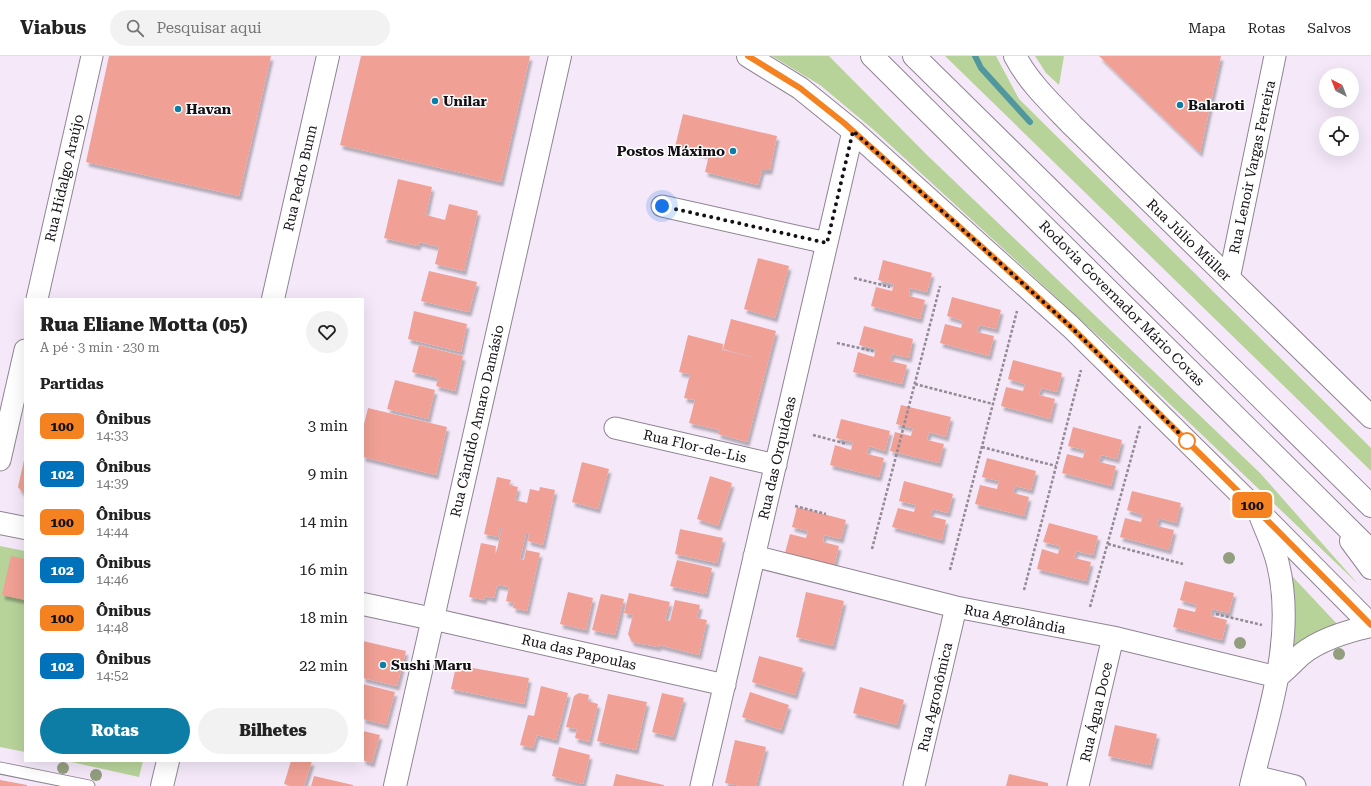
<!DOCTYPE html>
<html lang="pt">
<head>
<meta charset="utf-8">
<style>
  :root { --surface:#fff; --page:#f2f2f2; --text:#222; --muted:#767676; --line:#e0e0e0; --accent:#0d7da6 }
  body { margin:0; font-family:"Roboto Serif",serif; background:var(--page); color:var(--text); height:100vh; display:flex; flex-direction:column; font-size:15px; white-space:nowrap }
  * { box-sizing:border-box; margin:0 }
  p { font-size:13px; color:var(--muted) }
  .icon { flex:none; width:22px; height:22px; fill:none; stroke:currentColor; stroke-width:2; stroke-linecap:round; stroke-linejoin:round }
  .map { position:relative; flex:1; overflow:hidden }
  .side { position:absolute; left:24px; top:242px; width:340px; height:464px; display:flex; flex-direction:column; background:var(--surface); border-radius:0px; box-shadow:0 4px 16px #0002 }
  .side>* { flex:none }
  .badge { padding:0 8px; border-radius:6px; font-size:14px; line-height:26px }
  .needle { width:26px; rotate:318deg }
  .buttons { position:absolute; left:1319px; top:12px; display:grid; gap:8px }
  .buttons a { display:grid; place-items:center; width:40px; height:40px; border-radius:50%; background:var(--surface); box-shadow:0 4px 16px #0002; font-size:20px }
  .you { position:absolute; width:20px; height:20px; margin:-10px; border:3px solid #fff; border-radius:50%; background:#1a73e8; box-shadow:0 0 0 6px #1a73e833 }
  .map>.badge { position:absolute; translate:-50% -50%; box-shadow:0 0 0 2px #fff }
  h2 { padding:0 16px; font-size:15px; line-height:36px }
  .round { display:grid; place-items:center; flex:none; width:42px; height:42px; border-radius:21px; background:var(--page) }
  .head { display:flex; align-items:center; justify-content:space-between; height:68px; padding:0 16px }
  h1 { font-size:19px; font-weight:800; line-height:30px }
  .button { display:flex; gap:8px; margin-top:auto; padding:8px 16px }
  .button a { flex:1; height:46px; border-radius:24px; background:var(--accent); color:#fff; font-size:16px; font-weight:800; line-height:46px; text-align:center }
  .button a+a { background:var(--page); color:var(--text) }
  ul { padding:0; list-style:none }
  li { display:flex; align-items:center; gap:12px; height:48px; padding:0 16px }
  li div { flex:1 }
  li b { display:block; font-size:15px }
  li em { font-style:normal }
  li .badge { min-width:44px; font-weight:700; text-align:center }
  header { display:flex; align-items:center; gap:24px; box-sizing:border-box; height:56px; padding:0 20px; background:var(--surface); border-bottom:1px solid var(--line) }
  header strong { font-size:19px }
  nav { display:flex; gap:22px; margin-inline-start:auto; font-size:14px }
  .search { width:280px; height:36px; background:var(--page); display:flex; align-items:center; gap:10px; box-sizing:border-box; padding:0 14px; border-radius:22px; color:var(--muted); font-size:15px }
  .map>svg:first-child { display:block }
</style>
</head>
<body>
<header>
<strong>Viabus</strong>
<div class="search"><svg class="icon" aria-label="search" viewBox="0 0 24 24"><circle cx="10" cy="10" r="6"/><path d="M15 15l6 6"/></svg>Pesquisar aqui</div>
<nav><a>Mapa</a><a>Rotas</a><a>Salvos</a></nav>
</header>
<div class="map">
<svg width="1371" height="730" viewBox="0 0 1371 730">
  <defs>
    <filter id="shadow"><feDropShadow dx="2.5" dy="4.5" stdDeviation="1" flood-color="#0004"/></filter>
  </defs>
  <rect width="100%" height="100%" fill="#f5e9f9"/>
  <!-- green -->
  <path fill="#b7d39a" d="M772,0H829L927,99L1260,417L1358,528L1106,287L875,75L820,29Z
    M945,0H996L1019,43L1371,392V415Z
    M1035,0H1064L1059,29L1046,17Z
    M0,490L25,495V696L0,691Z
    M1292,520L1338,569L1288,600L1295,557Z
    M67,705H143L139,721Z"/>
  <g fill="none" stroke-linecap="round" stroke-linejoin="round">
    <!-- stream -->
    <path stroke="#50989e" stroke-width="6" d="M975,0L981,12L1030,66"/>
  </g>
  <!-- building -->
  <path fill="#f0a094" filter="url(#shadow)" d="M109,0H271L239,140L86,106Z
    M361,0H530L501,126L340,89Z
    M1099,0H1221L1200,97Z
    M683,58L777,80L770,114H762L758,129L705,116L709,99L675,91Z
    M398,123L432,131L426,159L445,164L449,148L478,155L464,215L435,208L439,191L419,186L418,190L384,182Z
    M758,202L789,210L775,262L744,253Z
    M883,204L932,217L927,236L910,232L909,240L925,244L920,263L871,250L876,231L892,235L894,228L878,224Z
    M429,215L477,226L469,256L421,245Z
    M952,241L1001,254L996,273L979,269L977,276L994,280L989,300L940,287L945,268L961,272L963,265L947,260Z
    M414,255L467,268L461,296L408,283Z
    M731,263L776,275L747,386L718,378L719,374L689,367L695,344L684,342L690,318L679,316L688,279L723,288L722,296L723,294L760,303L723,293Z
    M864,270L913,283L909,302L892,298L890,305L907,309L902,328L853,316L858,296L874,301L876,293L859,289Z
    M419,289L463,300L455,335L436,330L438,322L412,316Z
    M1013,304L1062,317L1057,336L1041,332L1039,339L1055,343L1050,363L1001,350L1006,331L1023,335L1025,328L1008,323Z
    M395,324L435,334L428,363L387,353Z
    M901,349L951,361L946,381L929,376L927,384L944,388L939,407L890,395L895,376L911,380L913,372L896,368Z
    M368,352L447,371L436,419L363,401V372Z
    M841,363L890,375L885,395L869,390L867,398L884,402L879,421L830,409L835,389L851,394L853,386L836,382Z
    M1073,371L1122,384L1117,403L1101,399L1099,406L1116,410L1111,430L1062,417L1067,398L1083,402L1085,394L1068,390Z
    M987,402L1036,415L1031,434L1015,430L1013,437L1029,441L1024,460L975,448L980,429L997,433L999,425L982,421Z
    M24,404H25V439L18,431Z
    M582,406L609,413L598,453L572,446Z
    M710,420L732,427L718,470L697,463Z
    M497,421L511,424L509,429L518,431L515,444L527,447L530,433L539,435L540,431L555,434L543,489L528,485L529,478H526L520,503L524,504L526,494L540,497L527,555L513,552L514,547L506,545L509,531L497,529L494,542L485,540L484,544L469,541L481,487L496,490L495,498H496L502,472H500L498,481L484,478Z
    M904,425L953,438L948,457L932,453L930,460L946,464L942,484L892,471L898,452L914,456L916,449L899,445Z
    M1132,435L1181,447L1176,467L1159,462L1157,470L1174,474L1169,494L1120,481L1125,462L1141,466L1143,459L1127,454Z
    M797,451L846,464L841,483L824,479L823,486L839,490L834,510L785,497L790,478L806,482L808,475L792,471Z
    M1049,467L1098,480L1093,499L1076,495L1074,502L1091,506L1086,525L1037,513L1042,493L1058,498L1060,490L1043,486Z
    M680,473L723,482L717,507L675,498Z
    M11,500L25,503V544L2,539Z
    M677,504L712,512L706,538L670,530Z
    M1185,525L1234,537L1229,557L1212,553L1211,560L1227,564L1222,584L1173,571L1178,552L1195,556L1197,549L1180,544Z
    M568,536L593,542L586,574L560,568Z
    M806,536L844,545L833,590L796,581Z
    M629,537L670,546L665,564L670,565L675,544L700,549L697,562L707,564L699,599L659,589L658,591L632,586L628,578L633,559L624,557Z
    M601,538L624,543L615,579L592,574Z
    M363,585L406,595L397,630L363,622Z
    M759,600L803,612L795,639L752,626Z
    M462,610L529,622L524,648L451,633L455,615Z
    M363,628L395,636L386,669L363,663Z
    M541,630L568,637L556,684L537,679L533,692L520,689L528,659L534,660Z
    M860,631L904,644L897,669L853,657Z
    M750,636L789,649L781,674L742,661Z
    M579,637L589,639L588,645L598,648L589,686L575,682L577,673L566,671L574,640Z
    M662,637L684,642L673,681L652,676Z
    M608,638L647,646L636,694L597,685Z
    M1115,669L1157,678L1150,709L1108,700Z
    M363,675L380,679L372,707L363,704Z
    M735,684L766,691L756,730H741L725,727Z
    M559,691L590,699L583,728L552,720Z
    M291,705H312L304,730H291L284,728Z
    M616,718L664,729V730H613Z
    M1009,718L1048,727V730H1006Z
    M314,720L353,729V730H311Z
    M0,724L27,729V730H0Z"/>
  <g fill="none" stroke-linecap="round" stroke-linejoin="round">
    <!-- service casing -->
    <g stroke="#8f8492" stroke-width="13">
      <path id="service" d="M0,712L89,730"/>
    </g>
    <!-- minor casing -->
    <g stroke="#8f8492" stroke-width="23">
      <path id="minor" d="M662,150L827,187
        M1229,223L1275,0
        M37,243L92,0
        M615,372L776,409
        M0,404L25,294
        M754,500L956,551L1113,581L1277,621
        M433,563L725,629
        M1254,720L1295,730
        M701,730L853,75
        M914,730L956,551
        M1078,730L1113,581"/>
    </g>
    <!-- tertiary casing -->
    <g stroke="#8f8492" stroke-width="24">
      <path id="tertiary" d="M273,243L328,0
        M0,467L25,472
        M363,548L433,563
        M162,730L168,705
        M395,730L560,0"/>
    </g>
    <!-- secondary casing -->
    <g stroke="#8f8492" stroke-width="24">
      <path id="secondary" d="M1277,621C1286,614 1294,605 1302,598C1321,583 1348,575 1371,570
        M1251,730C1268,658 1296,582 1278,508C1274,490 1265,473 1259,456"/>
    </g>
    <!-- primary casing -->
    <g stroke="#8f8492" stroke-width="24">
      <path id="primary" d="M748,0L800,32L853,75L1071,271L1259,456L1371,569
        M1015,0C1029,27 1052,48 1073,70L1371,361"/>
    </g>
    <!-- motorway casing -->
    <g stroke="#8f8492" stroke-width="24">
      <path id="motorway" d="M872,0L1371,495
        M914,0L1371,450
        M1351,485L1371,512"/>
    </g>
    <!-- path -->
    <path stroke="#938a95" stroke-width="2.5" stroke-dasharray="3 2" stroke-linecap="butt" d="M854,222L890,231
      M837,287L873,295
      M915,328L993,348
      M813,379L847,388
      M982,391L1056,410
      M795,450L826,458
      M1108,488L1183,508
      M872,493L940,230
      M950,514L1017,255
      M1024,534L1081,314
      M1090,551L1140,370
      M1216,558L1262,569"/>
    <!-- service -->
    <use href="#service" stroke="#fff" stroke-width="11"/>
    <!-- minor -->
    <use href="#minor" stroke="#fff" stroke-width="21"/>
    <!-- tertiary -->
    <use href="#tertiary" stroke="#fff" stroke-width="22"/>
    <!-- secondary -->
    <use href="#secondary" stroke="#fff" stroke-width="22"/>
    <!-- primary -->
    <use href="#primary" stroke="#fff" stroke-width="22"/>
    <!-- motorway -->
    <use href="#motorway" stroke="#fff" stroke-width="22"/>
  </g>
  <!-- trees -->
  <g fill="#939e7f">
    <circle cx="1229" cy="502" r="6"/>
    <circle cx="1240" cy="587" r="6"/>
    <circle cx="1339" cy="598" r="6"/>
    <circle cx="63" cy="712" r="6"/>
    <circle cx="96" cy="719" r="6"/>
  </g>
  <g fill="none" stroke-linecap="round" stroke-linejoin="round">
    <!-- line casing -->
    <g stroke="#fff" stroke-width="9">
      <path id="line" d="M748,0L800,32L844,67L1071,271L1259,456L1371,569"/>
    </g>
    <!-- line -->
    <use href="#line" stroke="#f58220" stroke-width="6"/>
    <!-- walk -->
    <path stroke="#151016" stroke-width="4" stroke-dasharray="0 7.2" d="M662,150L827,187L853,75L1071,271L1187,385"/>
  </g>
  <!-- markers -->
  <g fill="#0d7da6" stroke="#fff" stroke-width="1.5">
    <circle cx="435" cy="45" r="4"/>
    <circle cx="1180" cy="49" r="4"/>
    <circle cx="178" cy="53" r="4"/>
    <circle cx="733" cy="95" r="4"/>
    <circle cx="383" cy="609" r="4"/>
  </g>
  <circle fill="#fff" stroke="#f58220" stroke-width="2" cx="1187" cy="385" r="8"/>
  <g text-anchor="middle" stroke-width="3" stroke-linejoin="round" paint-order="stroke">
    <!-- poi labels -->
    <g font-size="14" font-weight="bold" fill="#151016" stroke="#fff" text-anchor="start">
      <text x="443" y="50">Unilar</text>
      <text x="1188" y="54">Balaroti</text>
      <text x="186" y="58">Havan</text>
      <text x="725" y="100" text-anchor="end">Postos Máximo</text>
      <text x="391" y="614">Sushi Maru</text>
    </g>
    <!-- street labels -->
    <g font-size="14" fill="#151016" stroke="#fff">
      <text transform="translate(1252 111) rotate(-78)" y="5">Rua Lenoir Vargas Ferreira</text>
      <text transform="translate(64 122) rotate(-77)" y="5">Rua Hidalgo Araújo</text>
      <text transform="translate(300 122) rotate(-77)" y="5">Rua Pedro Bunn</text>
      <text transform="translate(1189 184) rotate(44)" y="5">Rua Júlio Müller</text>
      <text transform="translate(1122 247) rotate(45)" y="5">Rodovia Governador Mário Covas</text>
      <text transform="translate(477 365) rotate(-77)" y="5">Rua Cândido Amaro Damásio</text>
      <text transform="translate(695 390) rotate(13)" y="5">Rua Flor-de-Lis</text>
      <text transform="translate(777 402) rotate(-77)" y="5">Rua das Orquídeas</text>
      <text transform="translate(1015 563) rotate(11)" y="5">Rua Agrolândia</text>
      <text transform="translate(579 596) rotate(13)" y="5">Rua das Papoulas</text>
      <text transform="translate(935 641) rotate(-77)" y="5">Rua Agronômica</text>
      <text transform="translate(1096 656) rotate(-77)" y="5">Rua Água Doce</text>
    </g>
  </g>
</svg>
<div class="buttons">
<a><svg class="needle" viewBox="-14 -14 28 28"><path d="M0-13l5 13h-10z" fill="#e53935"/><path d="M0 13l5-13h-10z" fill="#767676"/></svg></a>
<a><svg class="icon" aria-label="locate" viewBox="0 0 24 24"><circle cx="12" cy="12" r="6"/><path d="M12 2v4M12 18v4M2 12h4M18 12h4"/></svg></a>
</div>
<div class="you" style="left:662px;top:150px"></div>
<b class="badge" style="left:1252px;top:449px;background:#f58220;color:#111">100</b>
<section class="side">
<div class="head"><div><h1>Rua Eliane Motta (05)</h1><p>A pé · 3 min · 230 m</p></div><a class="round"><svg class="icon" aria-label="heart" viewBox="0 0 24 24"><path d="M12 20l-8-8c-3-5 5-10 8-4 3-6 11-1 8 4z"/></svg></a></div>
<h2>Partidas</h2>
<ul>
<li><span class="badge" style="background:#f58220;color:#111">100</span><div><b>Ônibus</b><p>14:33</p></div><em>3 min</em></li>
<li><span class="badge" style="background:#0072bc;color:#fff">102</span><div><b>Ônibus</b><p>14:39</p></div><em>9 min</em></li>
<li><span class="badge" style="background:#f58220;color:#111">100</span><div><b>Ônibus</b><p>14:44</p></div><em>14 min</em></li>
<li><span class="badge" style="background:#0072bc;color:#fff">102</span><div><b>Ônibus</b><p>14:46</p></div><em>16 min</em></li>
<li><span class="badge" style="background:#f58220;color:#111">100</span><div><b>Ônibus</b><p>14:48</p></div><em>18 min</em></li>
<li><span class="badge" style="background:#0072bc;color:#fff">102</span><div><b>Ônibus</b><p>14:52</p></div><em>22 min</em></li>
</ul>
<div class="button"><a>Rotas</a><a>Bilhetes</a></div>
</section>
</div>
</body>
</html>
